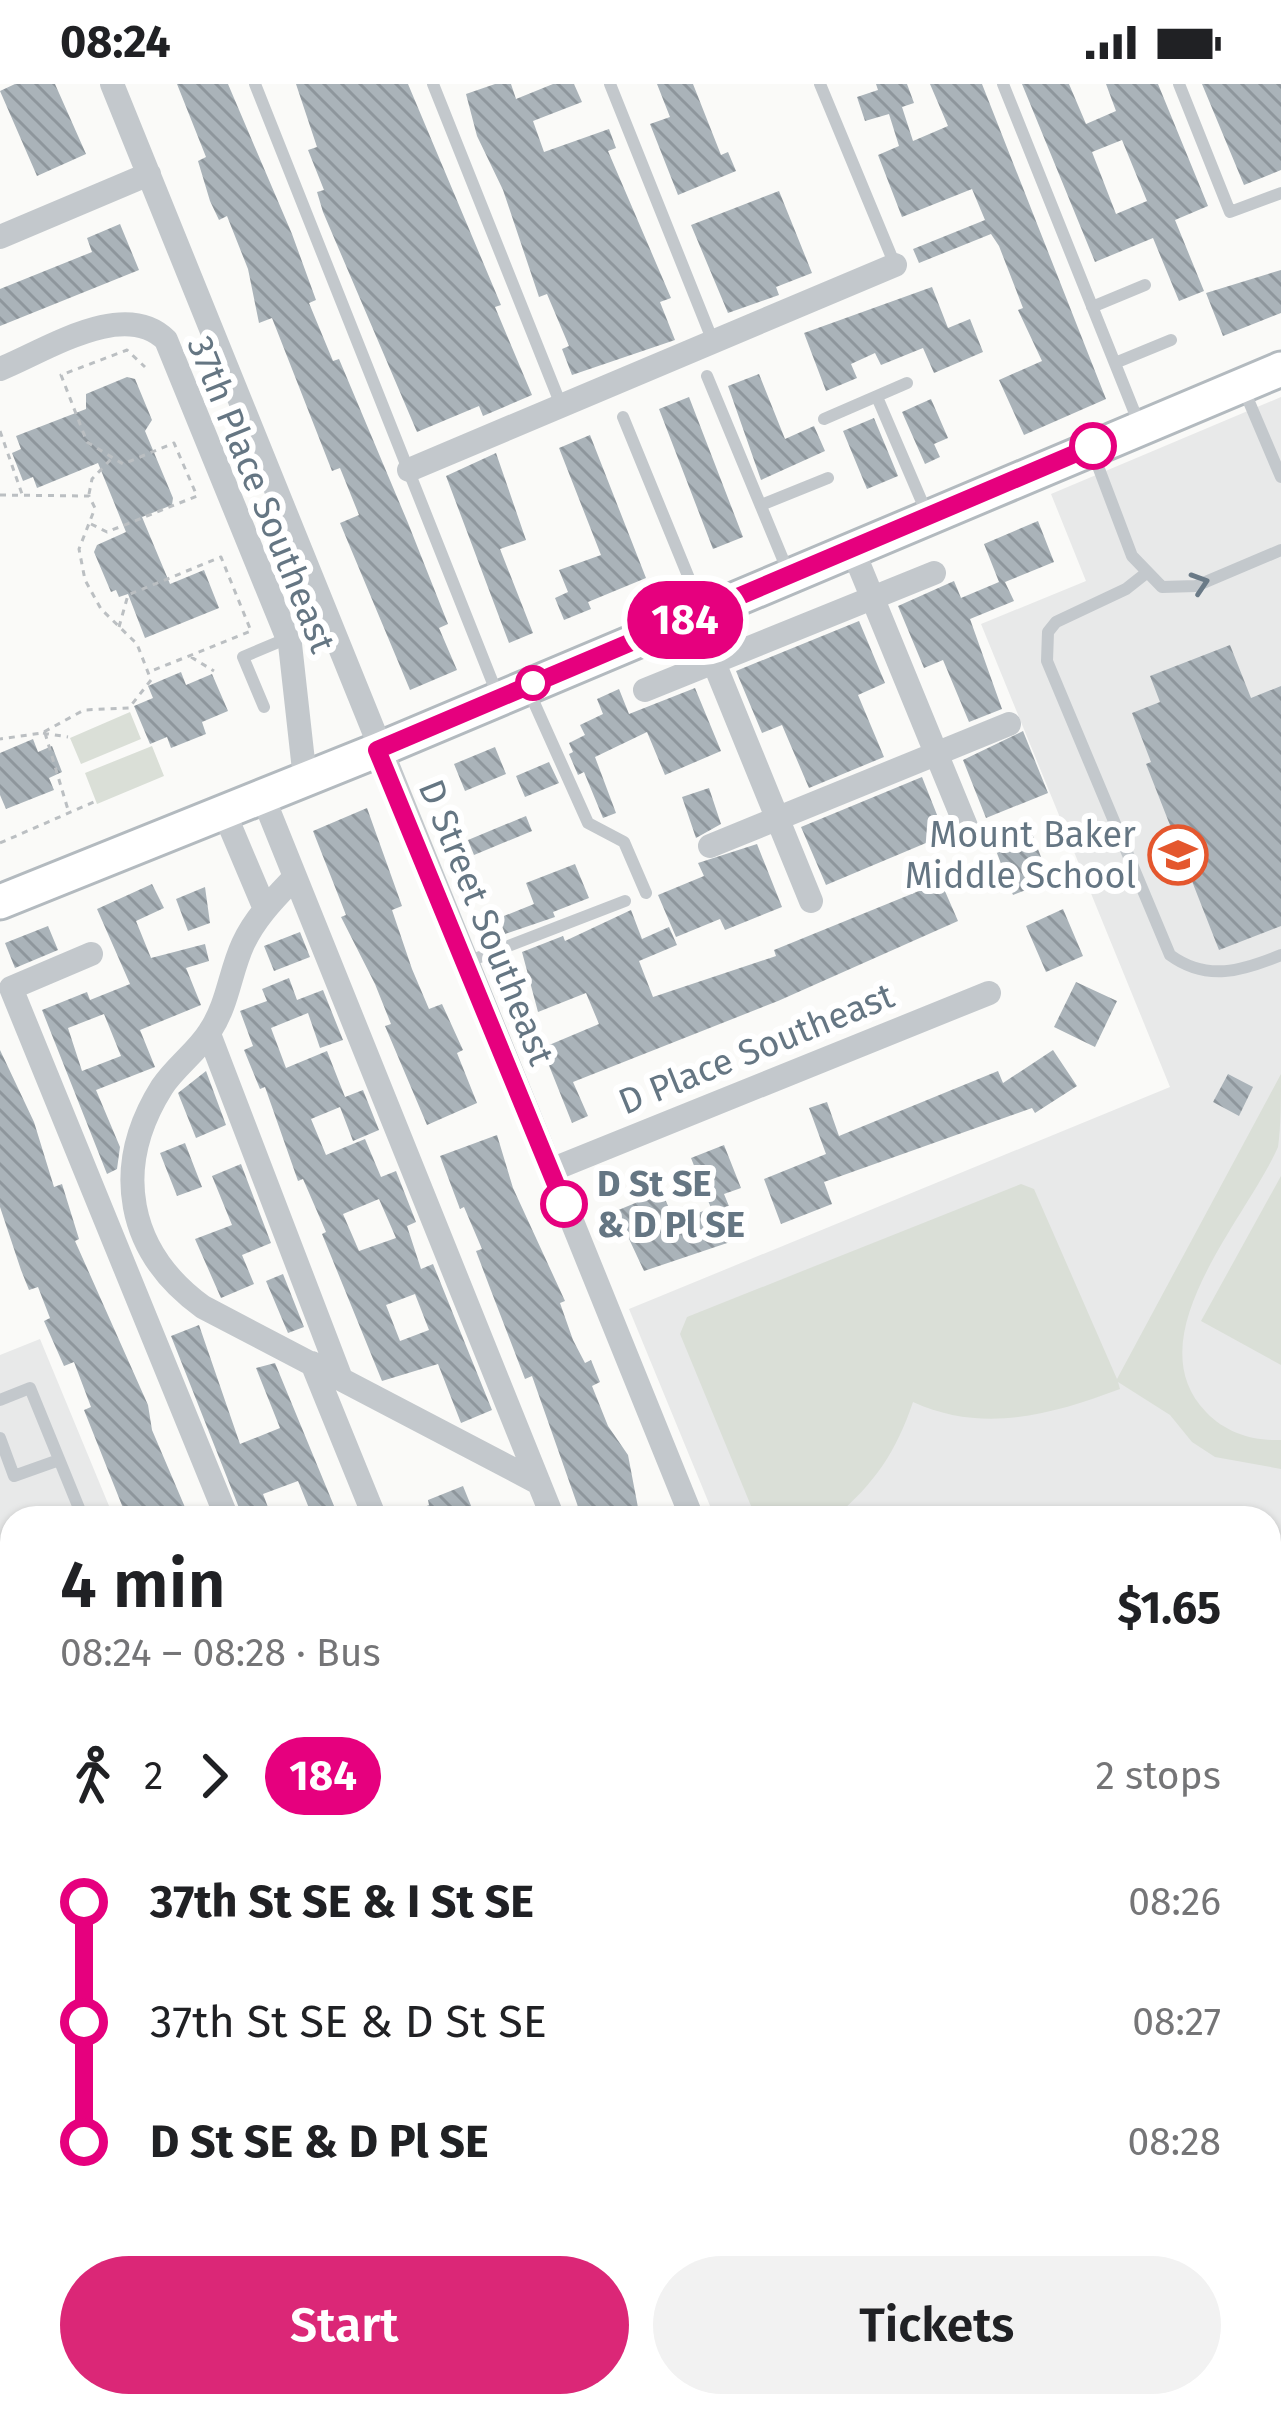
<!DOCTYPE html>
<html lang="en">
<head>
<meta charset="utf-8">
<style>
  :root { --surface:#fff; --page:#f2f2f2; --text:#202124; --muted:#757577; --accent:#db2777 }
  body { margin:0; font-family:"Fira Sans",sans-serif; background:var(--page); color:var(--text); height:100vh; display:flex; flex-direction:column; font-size:45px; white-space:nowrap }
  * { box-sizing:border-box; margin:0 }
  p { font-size:39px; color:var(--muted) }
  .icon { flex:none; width:66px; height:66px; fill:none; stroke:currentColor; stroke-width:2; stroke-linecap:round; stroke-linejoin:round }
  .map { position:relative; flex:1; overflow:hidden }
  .sheet { position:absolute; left:0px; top:1422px; width:1281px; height:912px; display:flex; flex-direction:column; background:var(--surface); border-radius:36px 36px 0 0; box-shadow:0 3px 9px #0004 }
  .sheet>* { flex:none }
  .badge { padding:0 24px; border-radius:39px; font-size:42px; line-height:78px }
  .map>.badge { position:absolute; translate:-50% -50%; box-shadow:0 0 0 6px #fff }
  .legs { display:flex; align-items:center; gap:18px; height:132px; padding:0 60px; font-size:39px }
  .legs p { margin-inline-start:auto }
  .headline { display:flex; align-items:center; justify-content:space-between; height:204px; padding:0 60px }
  h1 { font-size:66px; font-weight:600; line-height:90px }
  .primary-button { display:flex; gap:24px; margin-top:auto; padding:24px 60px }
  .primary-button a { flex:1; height:138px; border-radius:72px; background:var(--accent); color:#fff; font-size:48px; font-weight:600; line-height:138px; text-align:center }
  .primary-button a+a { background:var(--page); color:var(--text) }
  ul { padding:0 60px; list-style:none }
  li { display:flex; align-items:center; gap:42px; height:120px; font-size:45px }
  li i { display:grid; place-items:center; width:18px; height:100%; margin:0 15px; background:currentColor }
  li i::after { content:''; width:30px; height:30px; margin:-15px; border:9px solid; border-radius:50%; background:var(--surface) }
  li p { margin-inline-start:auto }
  li:first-child i { background:linear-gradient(#0000 50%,currentColor 0) }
  li:last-child i { background:linear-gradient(currentColor 50%,#0000 0) }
  .status { display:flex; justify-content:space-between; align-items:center; height:84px; padding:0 60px; background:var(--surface); direction:ltr }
  .status svg { height:33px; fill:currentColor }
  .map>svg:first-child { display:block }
</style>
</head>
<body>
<div class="status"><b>08:24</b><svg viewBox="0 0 49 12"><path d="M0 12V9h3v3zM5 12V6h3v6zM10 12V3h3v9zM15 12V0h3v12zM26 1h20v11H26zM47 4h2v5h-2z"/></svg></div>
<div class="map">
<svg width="1281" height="2334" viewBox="0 0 1281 2334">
  <defs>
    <pattern id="water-rules" width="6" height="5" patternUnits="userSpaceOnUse" patternTransform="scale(3)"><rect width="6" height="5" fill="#bbc7cb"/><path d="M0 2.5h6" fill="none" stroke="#9ca6aa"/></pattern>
    <pattern id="building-back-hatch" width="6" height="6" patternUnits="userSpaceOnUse" patternTransform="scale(3)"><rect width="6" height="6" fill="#aab3b9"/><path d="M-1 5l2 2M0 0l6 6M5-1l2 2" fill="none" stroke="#8e969c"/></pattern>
  </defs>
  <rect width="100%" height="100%" fill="#fafaf8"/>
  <!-- built -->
  <path fill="#e8e9e9" d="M1281,313V1470L1269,1480V1434H715L629,1225L1170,1003L981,540L1086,497L1051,410Z
    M40,1255L114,1434H12V2091L0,2096V1271Z"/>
  <!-- garden -->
  <path fill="#dadfd7" d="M130,628L141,655L81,680L70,654Z
    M152,662L164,692L97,720L85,689Z
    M1281,990C1281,1012 1281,1044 1278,1063C1246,1136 1134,1253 1206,1328C1226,1349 1253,1357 1281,1356V1385L1215,1373L1192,1358L1170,1331L1118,1298L1120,1305C1050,1331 984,1350 913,1318C896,1368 875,1399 834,1434H756L680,1250L687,1233L1021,1100L1034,1105L1117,1295Z
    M1281,1092V1281L1201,1237Z"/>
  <!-- water -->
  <path fill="url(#water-rules)" d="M1281,1999V2334H1136L1139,2322H1269V2012Z"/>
  <!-- building -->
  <path fill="url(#building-back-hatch)" fill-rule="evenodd" d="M15,0H55L86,70L37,92L0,7Z
    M177,0H228L292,150L316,216L309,219L333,277L339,275L408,439L448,540L439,544L457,586L410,606L340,439L359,431L340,384L332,387L272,234L259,239L248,185L227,132L219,136L210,117L198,77L206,73Z
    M296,0H408L501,221L495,223L532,311L483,332L479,322L417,348L323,128L317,108L324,106L308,66L317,63Z
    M495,0H511L516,15L553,0H574L582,18L533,37L544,68L609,45L616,64L608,67L671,214L660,218L675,256L572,291L562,265L569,262L547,210L539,213L503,106L477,52L466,10Z
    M657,0H693L721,71L728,68L736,87L678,111L650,40L670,33Z
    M876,0H907L914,19L902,23L913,57L948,42L930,0H982L1106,315L1024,351L999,296L1042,277L1018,226L1023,224L999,162L991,150L919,179L913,165L985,136L972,105L902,133L878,71L899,62L889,30L865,37L857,13L878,6Z
    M1022,0H1069L1086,40L1116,27L1106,0H1158L1208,122L1175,136L1204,207L1179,217L1153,154L1095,178ZM1122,56L1147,117L1116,130L1092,68Z
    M1202,0H1281V86L1244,101Z
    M779,107L812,189L776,203L779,211L728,229L691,141Z
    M120,140L139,186L0,242V205L92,168L87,154Z
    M1281,186V229L1223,252L1206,209Z
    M932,203L948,244L970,235L983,268L934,289L923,264L881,281L875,269L851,280L857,294L826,307L804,249Z
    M759,290L785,355L814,342L825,367L761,396L728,302Z
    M127,293L135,295L152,336L145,347L173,414L172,421L142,433L170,500L204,486L219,524L145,554L128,510L119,513L116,506L111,508L94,468L97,461L126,448L98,379L37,404L33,393L23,397L12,369L21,365L16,352L86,325V310Z
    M689,313L743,453L713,465L659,325Z
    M931,315L948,354L934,360L940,373L925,380L902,328Z
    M874,334L898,392L867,405L843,347Z
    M590,351L646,494L588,518L591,525L564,536L555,514L568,508L559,486L601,471L559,364Z
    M496,369L526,456L500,465L533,549L509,559L446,392Z
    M1038,437L1054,478L1005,498L1014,517L970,535L1002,625L969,638L943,576L924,584L898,522L954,497L961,514L999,498L984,460Z
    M859,537L885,599L858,611L884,673L809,704L782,641L762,649L736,587Z
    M1230,561L1251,614L1281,602V842L1219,866L1146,680L1151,678L1132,629L1160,618L1150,592Z
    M181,588L186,601L212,590L228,627L202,638L206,650L171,664L167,653L150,660L134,622L153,614L148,602Z
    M695,604L721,667L665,691L647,648L595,673L616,729L603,734L584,688L578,691L569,670L573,668L569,659L585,651L580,641L603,630L597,615L619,605L629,630Z
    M1023,647L1048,709L986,734L963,676Z
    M33,655L38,668L52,662L62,688L49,694L54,706L6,725L0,711V669Z
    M495,663L506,690L465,707L454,680Z
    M549,678L559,699L525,713L516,692Z
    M922,693L945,751L826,801L801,743Z
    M709,704L721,740L696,754L682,713Z
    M367,724L402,822L392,826L412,885L429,925L442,920L463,966L457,969L477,1019L427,1041L385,942L391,940L375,900L341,833L346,831L313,747Z
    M526,732L532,747L474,771L468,756Z
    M1032,749L1050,797L1013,811L995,764Z
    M757,760L782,823L725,846L720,835L676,853L658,811L704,792L698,779Z
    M575,780L589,814L553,828L555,833L505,850L499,834L534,820L526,799Z
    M941,798L958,837L778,917L573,998L588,1032L572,1039L542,964L599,940L586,909L538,928L522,868L563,852L565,857L631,826L642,855L669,843L677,861L639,877L653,913L776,872L774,866Z
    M152,800L164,824L136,837L151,874L205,860L209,877L186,884L201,921L140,946L155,983L96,1006L120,1063L117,1085L107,1090L42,926L87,908L90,916L130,900L97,825ZM104,930L121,972L82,987L68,944Z
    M205,803L210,839L188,847L176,815Z
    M1063,825L1083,872L1046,888L1026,842Z
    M48,842L58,866L15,884L5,859Z
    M300,848L310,873L274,887L264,862Z
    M289,894L297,916L323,906L343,956L320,964L308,929L271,944L286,984L327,967L345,1013L363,1006L379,1046L353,1057L340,1023L311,1035L326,1071L365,1055L381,1093L396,1087L416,1138L407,1142L421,1185L433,1180L492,1326L461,1339L438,1280L382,1297L322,1150L326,1148L303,1095L298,1097L265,1003L260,1005L244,966L253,962L240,927L267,917L262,905ZM379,1115L396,1154L359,1167L343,1130ZM415,1210L429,1246L400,1257L386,1221Z
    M1076,898L1117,917L1095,963L1054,943Z
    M0,966L34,1038L54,1103L62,1100L79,1155L75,1157L148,1321L152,1346L187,1428L173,1434H127L84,1326L91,1323L74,1278L64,1282L44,1237L50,1234L38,1203L29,1206L21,1186L0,1123Z
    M1053,966L1077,1002L1035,1029L1032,1024L824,1098L832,1120L781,1140L764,1095L826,1070L809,1024L827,1018L839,1052L998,987L1003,999Z
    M206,987L226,1041L196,1054L178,1009Z
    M1228,990L1253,1003L1239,1032L1213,1018Z
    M497,1051L513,1104L565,1217L560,1219L573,1256L585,1279L591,1276L600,1298L592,1302L608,1342L628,1371L640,1434H582L532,1292L525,1295L490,1204L476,1167L482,1165L464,1123L460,1125L440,1072Z
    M185,1059L202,1103L177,1112L160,1069Z
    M724,1061L741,1104L724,1110L742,1154L644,1187L616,1127L662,1108L675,1138L711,1124L691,1074Z
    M241,1080L271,1159L242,1171L254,1200L221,1214L195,1155L232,1141L212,1092Z
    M283,1190L304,1243L288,1249L266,1197Z
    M199,1241L240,1360L280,1344L256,1284L275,1279L339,1434H313L298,1397L263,1410L272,1434H243L171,1252Z
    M463,1402L476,1434H398L429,1421L428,1416Z"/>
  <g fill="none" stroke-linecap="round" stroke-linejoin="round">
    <!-- secondary casing -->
    <g stroke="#b3babf" stroke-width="39">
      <path id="secondary" d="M0,818L378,666L1281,285"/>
    </g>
    <!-- path -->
    <path stroke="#bbbfc2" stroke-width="3" stroke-dasharray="6 6" stroke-linecap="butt" d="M0,347L22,410
      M89,410L92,395L112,374
      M0,411L89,412L95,424L79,465L85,496L101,525L137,560L151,596L129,624L84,626L42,649L0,655
      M91,440L107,448L197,412L174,359L123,380L87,358L61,291L127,266L145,283
      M119,543L128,511L221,473L251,547L149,588
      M191,573L214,587
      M43,649L68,653
      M45,649L69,729
      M0,759L96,717"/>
    <!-- lane -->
    <path stroke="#c3c8cc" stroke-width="12" d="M255,0L498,612
      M433,0L561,321
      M610,0L714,260
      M820,0L895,181
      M1003,0L1140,342
      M1179,0L1230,128L1281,109
      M1092,223L1145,201
      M1115,279L1171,256
      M707,292L789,490
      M1244,306L1281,393
      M877,313L928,432
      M623,333L702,526
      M824,335L907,299
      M1093,369L1132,472L1162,503L1196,502L1281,466
      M761,421L828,394
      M1145,490L1126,505L1056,538L1048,548L1047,577L1170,871C1207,898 1242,887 1281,871
      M527,603L588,739L624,758L646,809
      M264,623L243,573L288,554
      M467,878L625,817
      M0,1316L30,1304L83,1434
      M0,1354L14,1392L59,1376
      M1269,1570L1281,1558
      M0,1797L12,1827
      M0,2046L12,2041
      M239,2322L244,2334
      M338,2334L368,2322
      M969,2334L972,2322"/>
    <!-- street -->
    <path stroke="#c3c8cc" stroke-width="24" d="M112,0L692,1434
      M0,153L149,90
      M0,285C45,267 124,214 166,256L290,560L305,695
      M409,386L895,181
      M852,464L968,747
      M695,532L811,817
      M645,606L934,489
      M263,713L553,1434
      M224,728L265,825
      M710,762L1009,640
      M294,794C274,815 255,834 243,860C230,888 228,920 210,947C197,968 176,982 162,1003C111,1084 127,1168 203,1223L539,1399
      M91,870L11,904L227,1434
      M209,950L340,1292
      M551,1086L989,909
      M312,1279L375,1434
      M0,2110L12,2107
      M0,2135L12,2129"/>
    <!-- secondary -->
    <use href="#secondary" stroke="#fff" stroke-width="33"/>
  </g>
  <!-- one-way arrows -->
  <defs><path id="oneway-chevron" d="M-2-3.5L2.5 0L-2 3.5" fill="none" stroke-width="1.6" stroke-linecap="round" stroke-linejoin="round" transform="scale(3)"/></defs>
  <use stroke="#6a7a87" href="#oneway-chevron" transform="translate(1200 499) rotate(-18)"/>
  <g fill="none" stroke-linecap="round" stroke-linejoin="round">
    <!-- line-1 casing -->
    <g stroke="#fff" stroke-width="27">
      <path id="line-1" d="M564,1120L377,666L1093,362"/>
    </g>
    <!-- line-1 -->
    <use href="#line-1" stroke="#e6007e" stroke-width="18"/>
  </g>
  <!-- icons -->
  <defs>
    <g id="school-ring" transform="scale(3)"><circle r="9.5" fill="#fff" stroke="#e4572e" stroke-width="1.5"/><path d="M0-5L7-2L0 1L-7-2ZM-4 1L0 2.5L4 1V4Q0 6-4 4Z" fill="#e4572e"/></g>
  </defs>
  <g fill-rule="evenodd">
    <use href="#school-ring" x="1178" y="771"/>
  </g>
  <!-- markers -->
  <g fill="#fff" stroke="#e6007e" stroke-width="6">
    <circle cx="1093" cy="362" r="21"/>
    <circle cx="533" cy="599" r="15"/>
    <circle cx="564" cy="1120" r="21"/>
  </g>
  <g text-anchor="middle" stroke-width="12" stroke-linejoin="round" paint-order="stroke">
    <!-- street labels -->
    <g font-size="36" fill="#657683" stroke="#fff">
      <text transform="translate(262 410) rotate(68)" y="13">37th Place Southeast</text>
      <text transform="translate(487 838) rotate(68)" y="13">D Street Southeast</text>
      <text transform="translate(756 964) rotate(-22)" y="13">D Place Southeast</text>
    </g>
    <!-- poi labels -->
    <g font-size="36" fill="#657683" stroke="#fff" text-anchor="end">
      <text x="1136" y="763">Mount Baker<tspan x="1136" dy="41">Middle School</tspan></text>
    </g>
    <!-- stop labels -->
    <g font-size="36" font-weight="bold" fill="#657683" stroke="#fff" text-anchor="start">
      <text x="597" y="1112">D St SE<tspan x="597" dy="41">&amp; D Pl SE</tspan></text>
    </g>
  </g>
</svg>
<b class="badge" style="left:685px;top:536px;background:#e6007e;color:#fff">184</b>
<section class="sheet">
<div class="headline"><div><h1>4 min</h1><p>08:24 – 08:28 · Bus</p></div><b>$1.65</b></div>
<div class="legs"><svg class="icon" aria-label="walk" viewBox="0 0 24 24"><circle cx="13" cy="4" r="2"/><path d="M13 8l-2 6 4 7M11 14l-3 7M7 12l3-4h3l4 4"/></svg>2<svg class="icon" aria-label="forward" viewBox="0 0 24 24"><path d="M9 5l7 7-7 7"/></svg><b class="badge" style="background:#e6007e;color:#fff">184</b><p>2 stops</p></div>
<ul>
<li><i style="color:#e6007e"></i><b>37th St SE &amp; I St SE</b><p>08:26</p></li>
<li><i style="color:#e6007e"></i><span>37th St SE &amp; D St SE</span><p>08:27</p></li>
<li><i style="color:#e6007e"></i><b>D St SE &amp; D Pl SE</b><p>08:28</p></li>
</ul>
<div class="primary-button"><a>Start</a><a>Tickets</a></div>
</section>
</div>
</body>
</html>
